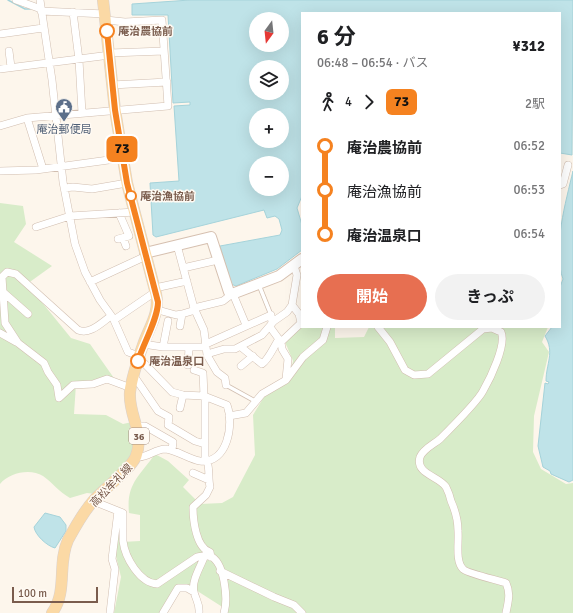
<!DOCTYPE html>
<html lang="ja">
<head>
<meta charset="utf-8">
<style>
  :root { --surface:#fff; --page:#f2f2f2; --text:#202124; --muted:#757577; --accent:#e76f51 }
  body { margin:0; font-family:Signika,"Noto Sans JP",sans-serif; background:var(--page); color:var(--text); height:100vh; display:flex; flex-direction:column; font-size:15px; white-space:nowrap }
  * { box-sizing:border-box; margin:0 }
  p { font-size:13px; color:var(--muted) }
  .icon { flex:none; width:22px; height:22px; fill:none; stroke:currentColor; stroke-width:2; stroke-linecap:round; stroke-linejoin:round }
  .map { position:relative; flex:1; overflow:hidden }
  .details { position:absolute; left:301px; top:12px; width:260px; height:316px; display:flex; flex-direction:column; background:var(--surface); border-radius:0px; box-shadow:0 4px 16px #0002 }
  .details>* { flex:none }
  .badge { padding:0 8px; border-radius:6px; font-size:14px; line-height:26px }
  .needle { width:26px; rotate:195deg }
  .fabs { position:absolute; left:249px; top:12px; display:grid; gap:8px }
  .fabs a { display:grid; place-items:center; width:40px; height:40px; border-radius:50%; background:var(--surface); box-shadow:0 4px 16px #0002; font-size:20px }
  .scale { position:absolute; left:12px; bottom:10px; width:86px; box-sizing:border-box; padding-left:4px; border:2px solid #7a5c4d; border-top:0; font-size:11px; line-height:14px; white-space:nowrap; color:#7a5c4d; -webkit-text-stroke:3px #fffaf3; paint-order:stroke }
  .map>.badge { position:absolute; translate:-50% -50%; box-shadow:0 0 0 2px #fff }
  .legs { display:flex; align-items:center; gap:6px; height:44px; padding:0 16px; font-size:13px }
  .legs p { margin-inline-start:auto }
  .headline { display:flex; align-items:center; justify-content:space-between; height:68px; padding:0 16px }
  h1 { font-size:22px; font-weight:700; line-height:30px }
  .action { display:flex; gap:8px; margin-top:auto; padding:8px 16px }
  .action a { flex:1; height:46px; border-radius:24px; background:var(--accent); color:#fff; font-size:16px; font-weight:700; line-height:46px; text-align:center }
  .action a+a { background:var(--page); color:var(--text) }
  ul { padding:0 16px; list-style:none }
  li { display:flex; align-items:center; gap:14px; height:44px; font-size:15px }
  li i { display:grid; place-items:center; width:6px; height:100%; margin:0 5px; background:currentColor }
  li i::after { content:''; width:10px; height:10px; margin:-5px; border:3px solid; border-radius:50%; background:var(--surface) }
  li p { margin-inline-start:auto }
  li:first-child i { background:linear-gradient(#0000 50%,currentColor 0) }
  li:last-child i { background:linear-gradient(currentColor 50%,#0000 0) }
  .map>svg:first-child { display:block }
</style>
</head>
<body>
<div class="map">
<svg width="573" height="613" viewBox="0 0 573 613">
  <rect width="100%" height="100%" fill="#fdf6ec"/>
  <!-- green -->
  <path fill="#d8ecc9" d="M0,203L23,206L26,224L14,242L52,266L27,284L71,338L90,344L116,381L106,377L76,384L74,414L106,415L123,424L132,422L136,451L96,494L87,493L70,498C59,492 53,483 43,476C30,468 9,473 0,484Z
    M302,324V327H335V338L364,337L369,327H548L542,342L549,352L534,416L533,452L541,469L566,484L573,483V613H220L224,608L188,585L162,608V613H114L121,577L115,552L120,519L122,542L140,541V515L129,513C126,483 140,476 155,454L168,461L189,480L183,487L200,504L222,503L233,497L255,455L253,415L264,397L289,381L293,361L285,342Z"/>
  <!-- water -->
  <path fill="#bfe3e8" stroke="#a5d3da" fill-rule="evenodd" d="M190,0H573L572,155L560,153V13H302V196L297,208L302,225V250L277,269L236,286L231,284L220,246L280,235L282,230L279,219L275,216L267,218L264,210L156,237L153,235L150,183L179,181L174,106L190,105V102L173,103L168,15H132V4ZM256,19H282V45H256ZM256,67H282V93H256ZM256,115H282V141H256ZM256,163H282V189H256Z
    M573,171V480L569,482L551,474L550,471L543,467L538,446L545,383L548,384L549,382L546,381C546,364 555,352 545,336L552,327H560V287L563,279C552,249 566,201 573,171Z
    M45,513L60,517L66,525V531L55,548C47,546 35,535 34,527Z"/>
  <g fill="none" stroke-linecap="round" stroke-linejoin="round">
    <!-- stream -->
    <path stroke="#a5d3da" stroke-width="1.5" d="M8,0L25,9H30"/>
    <!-- lane casing -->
    <g stroke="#d1beb0" stroke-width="5">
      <path id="lane" d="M259,285L271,315
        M226,385L255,401"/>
    </g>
    <!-- street casing -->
    <g stroke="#d1beb0" stroke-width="8">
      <path id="street" d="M16,0L41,9
        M40,0L52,80L63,182L75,244L85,272L100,300L113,318L128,352L139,356
        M41,11L105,14
        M73,12L79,60L82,113
        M0,34L43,28
        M9,51L11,67
        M110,53L164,51
        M0,69L110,55
        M112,85L167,82
        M27,118L43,169
        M0,126L27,118L168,106L162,20L125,22L106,20
        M0,171L36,170L123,158
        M560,185L563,184L568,165
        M65,188L73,187L92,189L127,183
        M36,227L70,216L135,212
        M123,238L126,246
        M118,239L129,236L119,213
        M177,245L194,308L192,311L182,314L180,326
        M183,268L218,260
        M90,282L146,256
        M155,288L187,281
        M3,292L28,314
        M233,294L246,325
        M158,310L176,315L182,314
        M111,316C101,323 90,335 78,330L16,274L7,272L2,277L5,323L18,343L44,363L48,372L57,385L59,398L73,385L93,384L107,379L131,388
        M114,320L155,292
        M378,327L390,342L405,370L414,375L428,374L483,329L492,328L501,332C507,344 490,379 483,391C478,401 449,430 440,439C434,444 423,449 420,457C415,474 439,476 446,487C448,491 450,496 451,501C455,510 458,521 458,531C459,542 455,561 463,569C466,573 497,580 506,583C511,594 508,602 506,613
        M0,333L16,342
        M143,344L163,347H206
        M206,344L271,315L272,322L270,327L281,342
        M163,347L168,321
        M241,347L262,364C269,359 274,346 279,339
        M207,354L224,349H235L262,335L274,321L287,312L292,305
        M188,365L189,347
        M241,366L253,356
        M194,370L203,373L204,396
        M134,376L158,411L169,417L168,425L195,441L205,444
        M286,379L288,359L282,349L281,342L301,323L299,314L292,305L297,275L294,266
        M226,385L225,378L217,372L207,355L204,330L194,308L223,301L232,294
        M205,397V461
        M180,408L183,395
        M229,416L246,413L262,394L286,380L303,357L323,340L327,327
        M137,426H145L173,442L172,450
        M136,457C146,459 155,449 165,449C177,450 188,459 200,461C228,464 234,424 227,405L204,396L183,395L172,392L139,358
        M207,461C210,470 208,478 210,487L206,495L193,507C193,520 196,548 210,552L211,557
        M193,473L209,480
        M93,501L118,511L112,559L115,569L110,613
        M118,511L123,513C123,522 123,532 123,541C125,558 140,583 157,584L197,557C202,556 206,555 210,556C225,562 228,600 224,613
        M220,571L274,597L294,605L302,613
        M163,613L178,588H187L194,592
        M199,613C200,604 196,600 194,592C191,581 201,566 205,555"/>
    </g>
    <!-- secondary casing -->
    <g stroke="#d6c0b0" stroke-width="12">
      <path id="secondary" d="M145,253L211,237L229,292L232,294L279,276L302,259"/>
    </g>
    <!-- primary casing -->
    <g stroke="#dad1cd" stroke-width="12">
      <path id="primary" d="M52,613C68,591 57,564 68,540C75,527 84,511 94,500C104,489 132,468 136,456C145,433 128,415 130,392C132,376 138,359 143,345C149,327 160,314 156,294L127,183L115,110L103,0"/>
    </g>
    <!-- lane -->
    <use href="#lane" stroke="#fff" stroke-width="3.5"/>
    <!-- street -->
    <use href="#street" stroke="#fff" stroke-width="7"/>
    <!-- secondary -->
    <use href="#secondary" stroke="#fff" stroke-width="10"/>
    <!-- primary -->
    <use href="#primary" stroke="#fbd9a5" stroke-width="11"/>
  </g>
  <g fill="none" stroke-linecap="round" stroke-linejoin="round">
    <!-- line-1 casing -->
    <g stroke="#fff" stroke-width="9">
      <path id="line-1" d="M107,31L115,110L127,183L158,302C158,319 143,344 138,361"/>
    </g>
    <!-- line-1 -->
    <use href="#line-1" stroke="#f58220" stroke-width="6"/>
  </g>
  <!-- icons -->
  <defs>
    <g id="civic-pin" transform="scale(0.9)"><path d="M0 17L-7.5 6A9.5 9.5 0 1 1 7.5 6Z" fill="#5c6f8a" stroke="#fffaf3"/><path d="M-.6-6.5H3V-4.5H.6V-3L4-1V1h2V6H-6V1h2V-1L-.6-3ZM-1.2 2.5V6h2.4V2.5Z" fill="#fff"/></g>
  </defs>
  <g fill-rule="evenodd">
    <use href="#civic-pin" x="64" y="107"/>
  </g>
  <!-- markers -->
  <g fill="#fff" stroke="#f58220" stroke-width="2">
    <circle cx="107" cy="31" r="7"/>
    <circle cx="131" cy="196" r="5"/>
    <circle cx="138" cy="361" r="7"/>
  </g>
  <g text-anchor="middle" stroke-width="3" stroke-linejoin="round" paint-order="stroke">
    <!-- shield labels -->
    <rect fill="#fffaf3" stroke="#a28b7f" stroke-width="1" x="129" y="428" width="20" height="16" rx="3"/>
    <g font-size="10" font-weight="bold" fill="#7a5c4d">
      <text x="139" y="440">36</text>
    </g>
    <!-- stop labels -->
    <g font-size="11" font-weight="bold" fill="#7a5c4d" stroke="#fffaf3" text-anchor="start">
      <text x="118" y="35">庵治農協前</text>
      <text x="140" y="200">庵治漁協前</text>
      <text x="149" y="365">庵治温泉口</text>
    </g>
    <!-- service labels -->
    <g font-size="11" fill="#4e5e75" stroke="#fffaf3">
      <text x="64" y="133">庵治郵便局</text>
    </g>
    <!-- street labels -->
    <g font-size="11" fill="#7a5c4d" stroke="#fffaf3">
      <text transform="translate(111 485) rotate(-46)" y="4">高松牟礼線</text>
    </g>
  </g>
</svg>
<div class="fabs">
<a><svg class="needle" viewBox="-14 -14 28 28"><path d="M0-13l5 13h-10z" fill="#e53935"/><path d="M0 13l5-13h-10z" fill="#757577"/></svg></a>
<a><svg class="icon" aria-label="layers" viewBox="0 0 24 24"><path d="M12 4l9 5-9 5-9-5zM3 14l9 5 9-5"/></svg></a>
<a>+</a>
<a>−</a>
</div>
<div class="scale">100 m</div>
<b class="badge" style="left:122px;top:149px;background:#f58220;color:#111">73</b>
<section class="details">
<div class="headline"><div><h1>6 分</h1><p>06:48 – 06:54 · バス</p></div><b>¥312</b></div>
<div class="legs"><svg class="icon" aria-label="walk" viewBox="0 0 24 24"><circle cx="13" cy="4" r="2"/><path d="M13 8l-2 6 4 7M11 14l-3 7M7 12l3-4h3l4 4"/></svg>4<svg class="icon" aria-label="forward" viewBox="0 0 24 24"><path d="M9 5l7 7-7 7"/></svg><b class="badge" style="background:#f58220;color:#111">73</b><p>2駅</p></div>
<ul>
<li><i style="color:#f58220"></i><b>庵治農協前</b><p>06:52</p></li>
<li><i style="color:#f58220"></i><span>庵治漁協前</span><p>06:53</p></li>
<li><i style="color:#f58220"></i><b>庵治温泉口</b><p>06:54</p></li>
</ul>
<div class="action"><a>開始</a><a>きっぷ</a></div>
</section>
</div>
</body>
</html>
